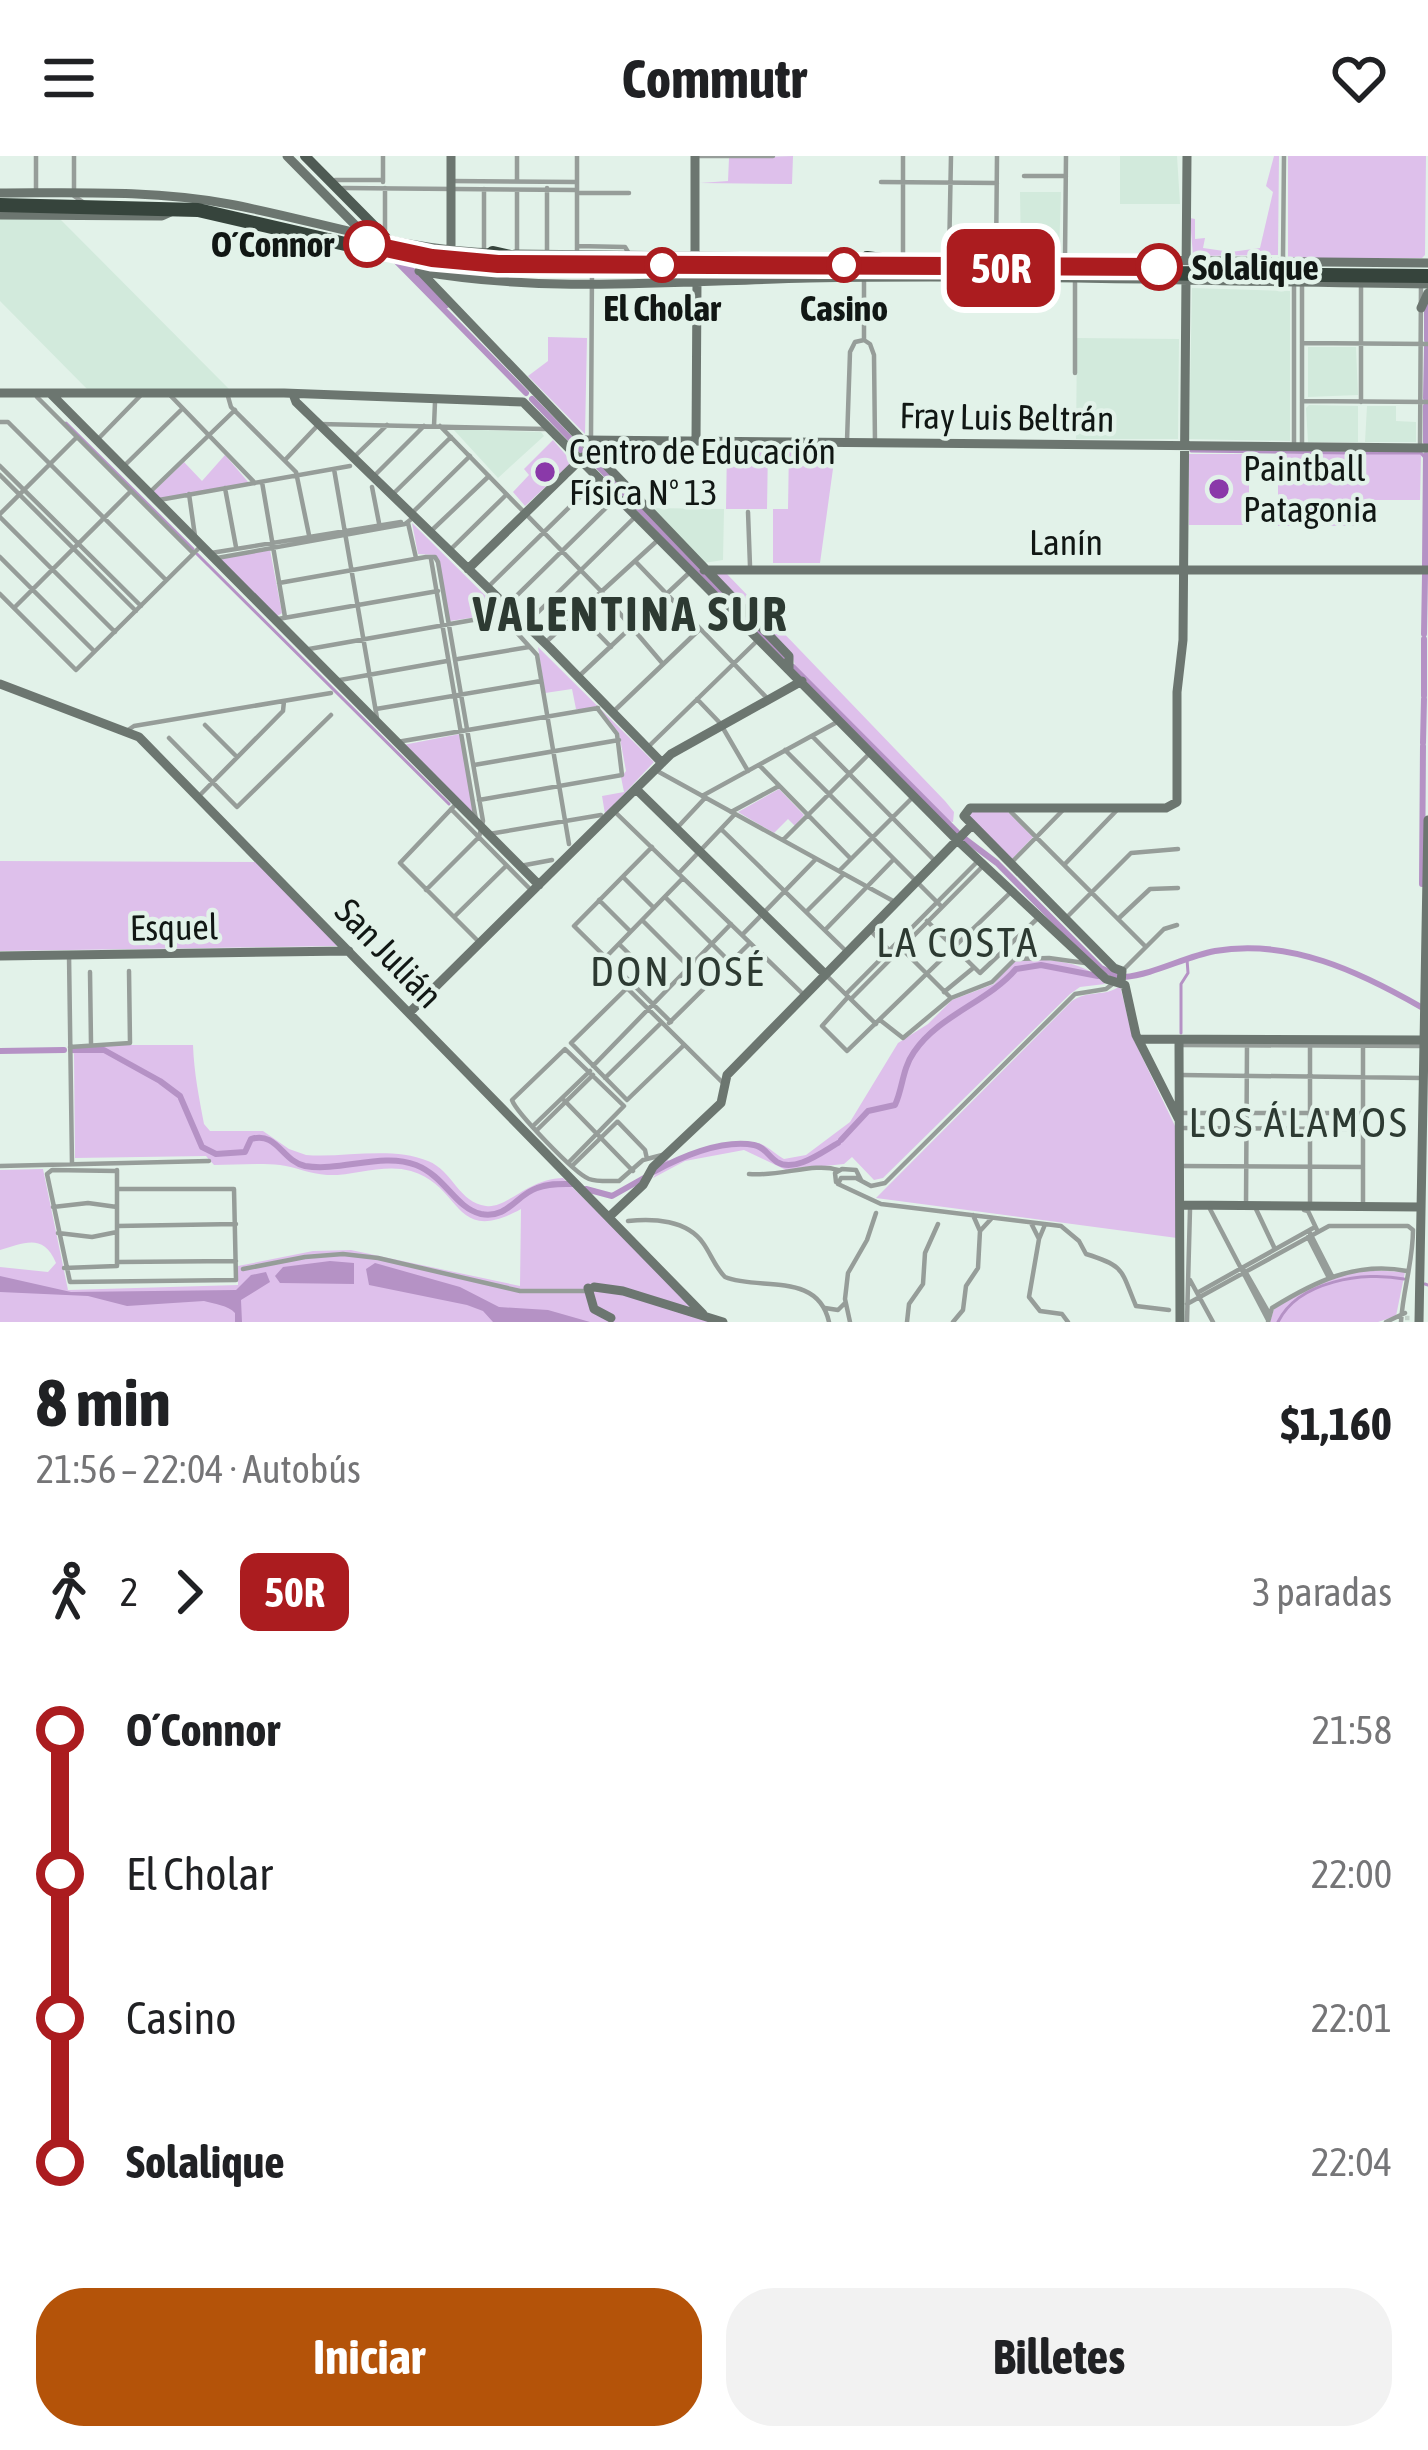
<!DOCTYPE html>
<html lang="es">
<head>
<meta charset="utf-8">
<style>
  :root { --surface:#fff; --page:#f2f2f2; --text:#202124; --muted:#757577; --accent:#b45309 }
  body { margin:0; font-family:"Asap Condensed",sans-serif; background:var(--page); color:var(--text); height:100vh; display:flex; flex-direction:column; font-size:45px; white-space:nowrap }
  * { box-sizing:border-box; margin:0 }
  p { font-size:39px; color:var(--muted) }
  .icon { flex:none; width:66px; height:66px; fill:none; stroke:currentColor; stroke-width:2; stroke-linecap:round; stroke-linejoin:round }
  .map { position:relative; height:1166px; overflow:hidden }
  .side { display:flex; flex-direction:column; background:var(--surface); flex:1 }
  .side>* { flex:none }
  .badge { padding:0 24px; border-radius:18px; font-size:42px; line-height:78px }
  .map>.badge { position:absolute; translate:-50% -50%; box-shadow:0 0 0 6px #fff }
  .legs { display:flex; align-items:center; gap:18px; height:132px; padding:0 36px; font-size:39px }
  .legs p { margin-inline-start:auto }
  .head { display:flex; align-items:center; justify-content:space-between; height:204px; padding:0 36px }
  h1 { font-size:66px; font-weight:700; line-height:90px }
  .cta { display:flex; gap:24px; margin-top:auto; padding:24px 36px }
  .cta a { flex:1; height:138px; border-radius:48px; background:var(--accent); color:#fff; font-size:48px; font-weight:700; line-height:138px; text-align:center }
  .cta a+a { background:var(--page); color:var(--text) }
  ul { padding:0 36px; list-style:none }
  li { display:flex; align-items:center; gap:42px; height:144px; font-size:45px }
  li i { display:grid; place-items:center; width:18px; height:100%; margin:0 15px; background:currentColor }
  li i::after { content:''; width:30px; height:30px; margin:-15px; border:9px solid; border-radius:50%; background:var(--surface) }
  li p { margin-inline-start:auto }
  li:first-child i { background:linear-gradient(#0000 50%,currentColor 0) }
  li:last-child i { background:linear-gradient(currentColor 50%,#0000 0) }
  header { display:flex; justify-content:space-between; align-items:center; height:156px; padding:0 36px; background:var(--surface); font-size:54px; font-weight:700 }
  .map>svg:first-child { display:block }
</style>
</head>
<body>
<header><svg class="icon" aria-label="menu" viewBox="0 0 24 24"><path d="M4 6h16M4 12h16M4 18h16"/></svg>Commutr<svg class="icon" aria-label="heart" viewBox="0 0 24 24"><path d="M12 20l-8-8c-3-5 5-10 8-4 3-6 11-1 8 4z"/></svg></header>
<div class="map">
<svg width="1428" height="1166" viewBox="0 0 1428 1166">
  <rect width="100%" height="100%" fill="#e2f2e9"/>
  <!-- built -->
  <path fill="#d2eadc" d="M1120,0H1177L1180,48H1120Z
    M1020,36H1061L1059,99L1021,98Z
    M0,63H60L230,234H88L0,145Z
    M1192,132L1290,135V285L1189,283Z
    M1077,182L1179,183L1178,283H1076Z
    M1308,191H1356L1358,239L1308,241Z
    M1309,249L1358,250V286H1308L1306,252Z
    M1367,250H1396V265L1416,266V286H1365Z
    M453,273L541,276L544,280L498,322Z
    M651,352L724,353L723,404L704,407Z"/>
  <!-- green -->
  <path fill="#dec0eb" d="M793,0L792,28L700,27L728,25L729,2Z
    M1274,0H1279L1278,99L1193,100L1190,62L1195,63V83L1205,82L1203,92L1231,96L1260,92L1273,36L1266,30Z
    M1288,0H1426L1425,99L1422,102H1288Z
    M548,181L587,182L585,278L528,220L548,205Z
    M553,284L572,306L525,350L513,336L529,319L524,313Z
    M727,291H768L767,353H726Z
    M789,291H836L820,407H773V353H788Z
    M1189,298H1249V369H1189Z
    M1278,298H1421L1420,344H1357L1356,370H1278Z
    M225,299L249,327L156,343L152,337L184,306L202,325Z
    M412,367L503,457L450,465L434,399L418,398Z
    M270,394L282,457L276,461L219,403Z
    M718,416L726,417L945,645L954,656L953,666L947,665L796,512L793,503L716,419Z
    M538,491L654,606L605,658L602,640L624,636L621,621L626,615L619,577L597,553H576L572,533L545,537Z
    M460,578L474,658L403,589Z
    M779,633L804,659L795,670L788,663L774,677L738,656Z
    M1007,655L1033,681L1011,704L968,664V656Z
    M0,705L256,706L339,790L0,795Z
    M1024,803C1053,804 1086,805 1105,828L1080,831L1070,838L883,1022L874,1024L852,1001L844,1008L786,1014L744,994L685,1005L653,1022L666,1002L669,1005C695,995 730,980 758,987C768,990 775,998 784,1003L806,999L850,966L898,887L928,868L952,844L994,828L1009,808Z
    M1120,830L1133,882L1175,970L1177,1082L876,1042L1072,845C1087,834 1106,841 1120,830Z
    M91,889H193C194,917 199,941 204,968L210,975H263L289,993L306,999C345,1002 391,990 428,1005C453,1015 459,1047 486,1050C507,1053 527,1023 563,1022L709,1166H0V1111L48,1116L56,1107C43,1076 23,1088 0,1094V1014L43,1013L68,1134L238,1129V1110L313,1095L351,1094L520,1130L521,1053C453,1091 463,1030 411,1015C385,1007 354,1020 327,1019C310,1018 296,1011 280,1009C259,1007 235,1009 214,1009L206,1000L75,1002L74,898L71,894Z
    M1365,1114L1405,1116L1396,1160L1378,1166H1270L1274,1153C1302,1135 1333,1120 1365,1114Z"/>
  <!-- water -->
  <path fill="#b592c5" d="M330,1105L354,1107V1128L280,1127L275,1120L283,1111Z
    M375,1107L460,1131L499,1151L548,1154L590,1166H493L483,1155L467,1149L369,1129L366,1113Z
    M266,1116L270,1126L241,1144L242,1166H235V1157C228,1149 214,1148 204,1145L127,1150L88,1140L0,1136V1120L71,1136L236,1134L251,1119Z"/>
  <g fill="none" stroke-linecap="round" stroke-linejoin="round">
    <!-- stream -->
    <path stroke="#b592c5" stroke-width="3" d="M66,267L193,393
      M1191,295L1351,297
      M1355,297H1421L1426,303
      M197,398L449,648
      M1181,877V828L1188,817L1187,803
      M1425,1128L1428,1129
      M1278,1166C1298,1125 1364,1115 1404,1123"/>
    <!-- canal -->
    <path stroke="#b592c5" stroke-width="6" d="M395,104L526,237
      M403,105L447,149
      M1427,146V184
      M1426,242L1427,191
      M532,243L584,297
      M1426,286V250
      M588,300L788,506
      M1425,410L1426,299
      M1424,478L1425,419
      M793,511L957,676
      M1424,540V483
      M1423,587L1424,543
      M965,683L997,707L1101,812L1119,821
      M1422,728L1423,590
      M1124,821C1155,818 1184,801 1215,795C1289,782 1360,816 1421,851
      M71,894H104L160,925L180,940L202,991L216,998L245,996L251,983C277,975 282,1005 305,1010C341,1016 382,996 416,1009C446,1021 455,1052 481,1058C508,1063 516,1039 537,1032C549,1027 562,1028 574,1028
      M0,895L64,894
      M841,984L868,955L895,949C903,932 902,913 914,896C939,859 988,846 1016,813L1041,809L1098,820
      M653,1016C681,1001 721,983 754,989C765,991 768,1000 777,1006C795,1017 822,996 838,987
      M586,1033L612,1040L644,1022"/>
    <!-- street-tunnel -->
    <path stroke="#c3d1c9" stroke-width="4.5" stroke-dasharray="4.5 2" stroke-linecap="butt" d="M1405,1162H1411"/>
    <!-- street -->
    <path stroke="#969d99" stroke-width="4.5" d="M74,0V40L83,46
      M695,0H773
      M1024,20H1066
      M335,24H383
      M517,24V0
      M451,25L577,26
      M383,26V0
      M881,26L997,27
      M343,32L577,34
      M484,33V93
      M36,36V0
      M577,37H629
      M385,74V32
      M577,90L625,91L628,96
      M517,96V36
      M547,98V32
      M577,98V0
      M903,102V0
      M949,102L951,0
      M1065,102L1066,0
      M1283,102L1284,0
      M996,103L997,0
      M1294,127V289
      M1361,127V246
      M864,184V124
      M1302,187L1428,188
      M1075,217V124
      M168,237L255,327
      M227,237L231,251L296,316L309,379
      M37,241L193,397
      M1302,245L1428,246
      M0,266H8L166,424
      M434,270L435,246
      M440,270L599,433L663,508
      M591,281L592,113
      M99,282L141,239
      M847,285L850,196L855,186L864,184L870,188L874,199L875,287
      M1420,290L1421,128
      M1302,291V129
      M353,302L387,269
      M285,304L319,268L546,273
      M125,309L181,254
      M0,310L141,450
      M334,313L377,562
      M0,319L136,455
      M373,321L424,270
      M262,326L285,461
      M372,331L379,367
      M225,332L236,391
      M148,338L235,254
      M189,338L195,380
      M392,339L451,281
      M159,344L350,310
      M414,355L470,300
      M748,356L750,410
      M0,358L77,281
      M0,361L115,476
      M408,367L416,402
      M430,376L489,320
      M449,395L505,340
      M211,397L401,366
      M0,401L93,494
      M426,401H435L438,406L483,665L479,681L426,734
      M217,402L405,368L414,361
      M431,403L476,664
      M635,405L767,542
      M279,427L426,401
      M487,432L598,323
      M0,438L76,514L200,391
      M506,450L616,342
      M14,452L131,335
      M578,457L611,491
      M278,463L438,435
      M525,469L635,361
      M545,487L658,384
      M309,493L501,459L537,499L569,688
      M458,503L529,491
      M577,522L690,416
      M340,524L447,505
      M697,543L720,567L748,615
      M376,553L541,525
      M613,556L700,473
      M205,569L235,599
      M128,574L134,570L331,537
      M812,580L936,706
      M169,582L237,651L331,559
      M397,586L598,552
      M647,592L759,483
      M785,594L942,751
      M474,609L619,584
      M759,609L851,703
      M659,616L895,746
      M702,640L839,565
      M198,641L283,555L284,545
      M479,644L622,619L617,578L597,552
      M457,647L400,707L480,787
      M451,653L531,734
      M614,655L804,839
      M731,656L779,630
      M1011,656L1146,791
      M676,673L705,642
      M721,673L847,796
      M489,678L601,659
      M783,684L868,599
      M652,691L574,770L671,866
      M1010,708L1065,652
      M1064,709L1118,653
      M520,710L552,704
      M839,715L911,643
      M679,717L735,658
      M624,722L654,752
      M665,741L729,805
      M599,744L629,774
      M806,756L844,718
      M454,761L505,711
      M1065,763L1131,697L1178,693
      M1118,763L1150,733L1178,732
      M642,764L689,811
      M927,765L980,817L1039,761
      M869,773L890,795
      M825,774L894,703
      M742,779L816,703
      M619,788L666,834
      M900,791L951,842
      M69,799L72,1008
      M606,801L683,722
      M1122,815L1164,773L1177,769
      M90,816L91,887
      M825,818L876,868
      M944,836L972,813
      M846,838L976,707
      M848,841L822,870L847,895L1013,734
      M851,843L982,711
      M880,864L903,882L951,842L992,826L1015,803L1049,802L1085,807
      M669,867L750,787
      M1182,889L1422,890
      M683,890L627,944L571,887L627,832L723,927
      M70,891L130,887L129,815
      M593,910L731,768
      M1181,919L1422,922
      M605,922L661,867
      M562,942L633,1015
      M1183,957H1363
      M618,966L645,994L647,1003
      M534,969L590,915
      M1179,972L1363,973
      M537,974L593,919
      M569,1006L624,950L565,893L512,944C516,956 574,1017 589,1023C597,1026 610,1025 619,1025L643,1004L666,998
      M573,1009L617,966
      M0,1010L209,1005
      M1179,1010L1363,1011
      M117,1015L52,1014L47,1018L70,1126L236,1124L234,1033H117
      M749,1018C779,1021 815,1006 838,1014
      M836,1026L835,1017L842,1013L856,1014L861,1024
      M838,1028L881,1048L1061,1070L1079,1085L1086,1098C1126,1110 1121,1115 1136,1150L1169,1154
      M838,1028L841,1022H856L871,1030L885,1027L1075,838L1106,833L1114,827
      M1363,1046V890
      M1246,1049L1247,889
      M1310,1050V890
      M53,1051L88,1047L117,1051
      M1210,1053L1268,1164
      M1256,1053L1274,1091
      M1304,1054L1308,1055L1318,1076
      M973,1059L980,1075L991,1063
      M628,1065C653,1062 687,1064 703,1087C711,1098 715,1111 725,1121C759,1135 818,1115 829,1166
      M1031,1067L1039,1083L1044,1071
      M117,1070L236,1068
      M58,1077L92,1081L117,1076
      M1310,1077L1332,1120
      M1308,1081L1329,1122
      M1039,1083L1029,1141L1040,1155L1062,1158L1068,1166
      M118,1106L236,1105
      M64,1112L117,1110V1014
      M243,1113L305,1101L343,1098L378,1102L520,1135H586
      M1245,1115L1269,1157
      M1190,1124L1213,1166
      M1197,1137L1315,1071
      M1187,1148L1329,1070H1408L1413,1074C1413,1106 1403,1133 1401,1166
      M825,1152L838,1154L845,1147
      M850,1166L845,1143L848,1117L867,1084L876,1057
      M907,1166L909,1148L923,1128L925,1097L938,1068
      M953,1166L963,1154L966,1130L978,1112L980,1075
      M1187,1166L1190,1053
      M1268,1166L1272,1152C1314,1126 1356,1105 1407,1115
      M1386,1166L1405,1157"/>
    <!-- secondary -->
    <path stroke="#6c7670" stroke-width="9" d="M287,0L362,76
      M0,37C76,37 154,34 229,48C320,65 405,96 499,97
      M0,59L162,60L173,55
      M515,98L871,102
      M695,102V0
      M911,102L1428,107
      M451,103V0
      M419,115C546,138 680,125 809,122C1015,118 1222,126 1428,128
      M420,115L789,500V512
      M1421,152L1428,137
      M0,237H284L523,246
      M50,237L539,729
      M293,238L296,246L550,492L662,607
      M523,246L957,684L1106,823L1125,829L1136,879L1179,964
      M585,284L1428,292
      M696,285L697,125
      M468,413L583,301
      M704,414H1428
      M0,528L139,581L703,1158
      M636,633L825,818
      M0,800L349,795
      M1121,827L1122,815L1114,812L964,660L970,652H1166L1177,646V536L1183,484L1187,0
      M409,857L671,598L802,525
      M1138,883L1422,884
      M1179,884L1180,1166
      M1180,1049L1420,1051
      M610,1060L643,1029L653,1011L721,947L727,919L971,670
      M594,1131L623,1135L723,1166
      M588,1132L594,1153L611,1162
      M1419,1166L1428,664"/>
    <!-- primary -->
    <path stroke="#4f5b54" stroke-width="10" d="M305,0L404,100"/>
    <!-- highway -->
    <path stroke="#36443c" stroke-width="14" d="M0,49L198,54L406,102L483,111L1428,120
      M493,97L528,105
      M867,102L919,109"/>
  </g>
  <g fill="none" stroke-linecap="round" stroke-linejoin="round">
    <!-- line-1 casing -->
    <g stroke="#fff" stroke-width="27">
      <path id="line-1" d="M367,88L432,102L498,108L1159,111"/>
    </g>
    <!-- line-1 -->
    <use href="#line-1" stroke="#ab1c1f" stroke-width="18"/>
  </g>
  <!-- markers -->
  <g fill="#fff" stroke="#ab1c1f" stroke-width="6">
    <circle cx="367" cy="88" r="21"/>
    <circle cx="662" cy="109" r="15"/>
    <circle cx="844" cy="109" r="15"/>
    <circle cx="1159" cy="111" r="21"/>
  </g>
  <g fill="#8a39a9" stroke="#e2f2e9" stroke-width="4.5">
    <circle cx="545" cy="316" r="12"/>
    <circle cx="1219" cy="333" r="12"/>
  </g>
  <g text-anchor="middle" stroke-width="9" stroke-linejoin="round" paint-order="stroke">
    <!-- stop labels -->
    <g font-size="36" font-weight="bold" fill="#111714" stroke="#e2f2e9">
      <text x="334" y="101" text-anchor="end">O´Connor</text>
      <text x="1192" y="124" text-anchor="start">Solalique</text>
      <text x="662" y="165">El Cholar</text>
      <text x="844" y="165">Casino</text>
    </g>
    <!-- street labels -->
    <g font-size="36" fill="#111714" stroke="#e2f2e9">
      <text transform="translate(1007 261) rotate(1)" y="13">Fray Luis Beltrán</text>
      <text x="1066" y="399">Lanín</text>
      <text transform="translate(174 771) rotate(-1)" y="13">Esquel</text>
      <text transform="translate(389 797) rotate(46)" y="13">San Julián</text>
    </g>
    <!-- poi labels -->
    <g font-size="36" fill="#111714" stroke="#e2f2e9" text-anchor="start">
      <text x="569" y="308">Centro de Educación<tspan x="569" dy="41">Física N° 13</tspan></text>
      <text x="1243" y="325">Paintball<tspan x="1243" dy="41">Patagonia</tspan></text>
    </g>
    <!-- quarter labels -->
    <g font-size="42" letter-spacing="3" fill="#2d3a32" stroke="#e2f2e9">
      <text x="958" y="801">LA COSTA</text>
      <text x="678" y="830">DON JOSÉ</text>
      <text x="1299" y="981">LOS ÁLAMOS</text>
    </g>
    <!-- district labels -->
    <g font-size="48" font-weight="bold" letter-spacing="3" fill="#2d3a32" stroke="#e2f2e9">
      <text x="631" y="475">VALENTINA SUR</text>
    </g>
  </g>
</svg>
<b class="badge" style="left:1001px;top:112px;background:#ab1c1f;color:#fff">50R</b>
</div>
<section class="side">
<div class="head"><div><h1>8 min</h1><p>21:56 – 22:04 · Autobús</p></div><b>$1,160</b></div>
<div class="legs"><svg class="icon" aria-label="walk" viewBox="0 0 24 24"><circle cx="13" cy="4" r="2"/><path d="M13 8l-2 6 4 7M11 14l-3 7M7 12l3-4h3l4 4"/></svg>2<svg class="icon" aria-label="forward" viewBox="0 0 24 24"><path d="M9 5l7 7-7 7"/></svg><b class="badge" style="background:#ab1c1f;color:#fff">50R</b><p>3 paradas</p></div>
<ul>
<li><i style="color:#ab1c1f"></i><b>O´Connor</b><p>21:58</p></li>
<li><i style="color:#ab1c1f"></i><span>El Cholar</span><p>22:00</p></li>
<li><i style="color:#ab1c1f"></i><span>Casino</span><p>22:01</p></li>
<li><i style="color:#ab1c1f"></i><b>Solalique</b><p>22:04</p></li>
</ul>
<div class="cta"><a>Iniciar</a><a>Billetes</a></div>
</section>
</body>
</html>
